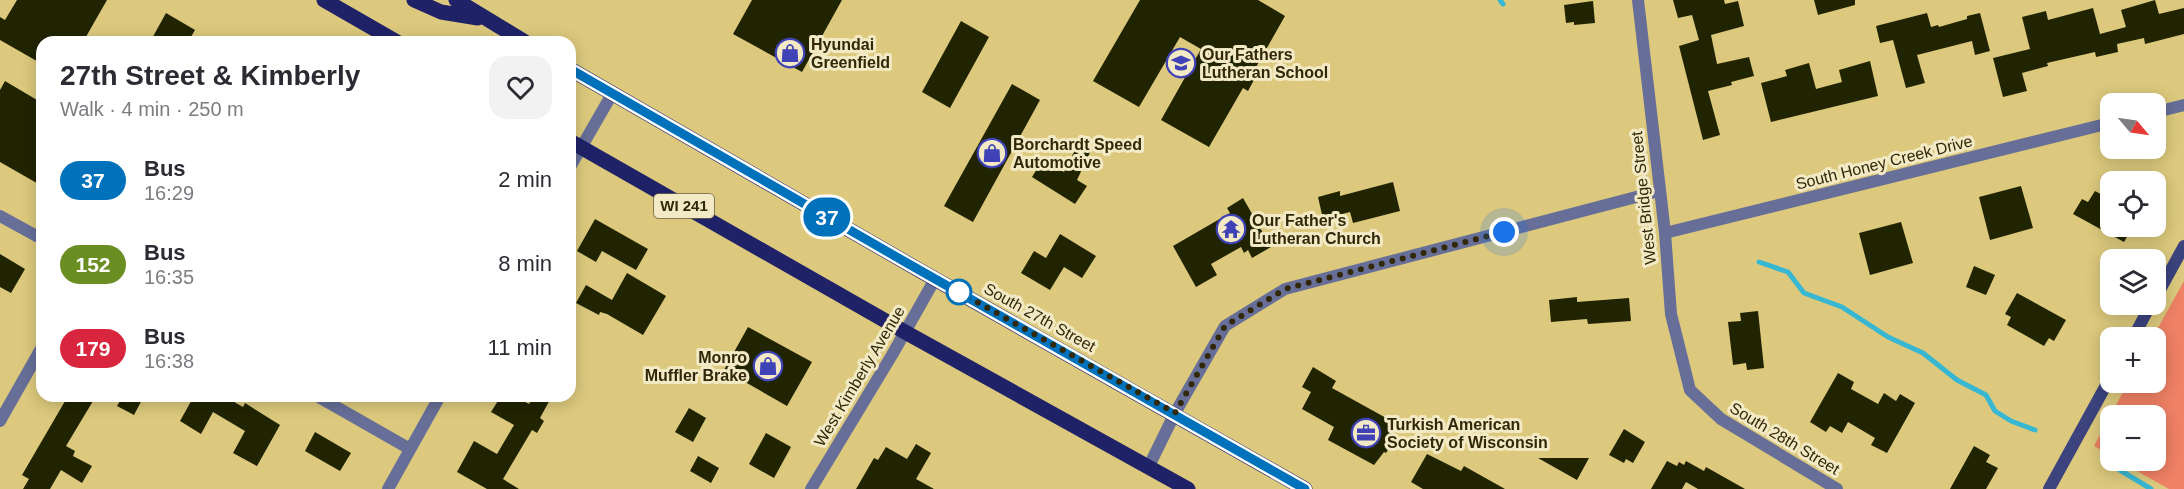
<!DOCTYPE html>
<html lang="en">
<head>
<meta charset="utf-8">
<style>
  :root { --surface:#fff; --page:#f2f2f3; --text:#2b2b33; --muted:#7c7c81 }
  body { margin:0; font-family:Helvetica,sans-serif; background:var(--page); color:var(--text); height:100vh; display:flex; flex-direction:column; font-size:22px; white-space:nowrap }
  * { box-sizing:border-box; margin:0 }
  p { font-size:20px; color:var(--muted) }
  .icon { flex:none; width:33px; height:33px; fill:none; stroke:currentColor; stroke-width:2; stroke-linecap:round; stroke-linejoin:round }
  .map { position:relative; flex:1; overflow:hidden }
  .side { position:absolute; left:36px; top:36px; width:540px; height:366px; display:flex; flex-direction:column; background:var(--surface); border-radius:18px; box-shadow:0 3px 15px #0003 }
  .side>* { flex:none }
  .badge { padding:0 12px; border-radius:20px; font-size:21px; line-height:39px }
  .needle { width:39px; rotate:119deg }
  .fabs { position:absolute; left:2100px; top:93px; display:grid; gap:12px }
  .fabs a { display:grid; place-items:center; width:66px; height:66px; border-radius:12px; background:var(--surface); box-shadow:0 3px 15px #0003; font-size:30px }
  .you { position:absolute; width:30px; height:30px; margin:-15px; border:4px solid #fff; border-radius:50%; background:#1a73e8; box-shadow:0 0 0 9px #1a73e833 }
  .map>.badge { position:absolute; translate:-50% -50%; box-shadow:0 0 0 3px #fff }
  .round { display:grid; place-items:center; flex:none; width:63px; height:63px; border-radius:18px; background:var(--page) }
  .head { display:flex; align-items:center; justify-content:space-between; height:102px; padding:0 24px }
  h1 { font-size:28px; font-weight:800; line-height:45px }
  ul { padding:0; list-style:none }
  li { display:flex; align-items:center; gap:18px; height:84px; padding:0 24px }
  li div { flex:1 }
  li b { display:block; font-size:22px }
  li em { font-style:normal }
  li .badge { min-width:66px; font-weight:700; text-align:center }
  .map>svg:first-child { display:block }
</style>
</head>
<body>
<div class="map">
<svg width="2184" height="489" viewBox="0 0 2184 489">
  <rect width="100%" height="100%" fill="#dcc97d"/>
  <!-- green -->
  <path fill="#ef8165" d="M2184,281V489H2169L2119,461L2156,460V416H2110V455L2094,446L2128,383L2156,382V338L2153,337Z"/>
  <g fill="none" stroke-linecap="round" stroke-linejoin="round">
    <!-- stream -->
    <path stroke="#38b7d2" stroke-width="5" d="M1500,0L1503,4
      M1759,262L1788,272L1804,293L1842,307L1888,337L1923,353L1957,380L1986,395L1995,411L2011,421L2035,430
      M2110,464L2151,489"/>
  </g>
  <!-- building -->
  <path fill="#202400" d="M17,0H107L83,42H42V64L0,40V17L5,20Z
    M752,0H842L802,72L733,34Z
    M1140,0H1258L1285,16L1251,76L1255,78L1248,91L1243,88L1209,147L1161,120L1201,49L1180,37L1139,107L1093,81Z
    M1673,0H1724L1725,4L1738,1L1744,26L1711,35L1717,64L1749,57L1754,76L1731,82L1732,85L1708,91L1720,135L1703,140L1679,46L1699,40L1692,15L1678,18Z
    M1814,0H1855V5L1818,15Z
    M2155,0L2159,14L2184,8V34L2145,44L2144,38L2117,44L2118,52L2096,57L2095,52L2047,63L2048,66L2022,73L2027,91L2003,97L1993,58L2030,49L2022,17L2046,11L2048,20L2093,8L2100,34L2126,27L2121,10Z
    M1593,1L1595,23L1574,25V22L1566,23L1564,5Z
    M166,13L195,30L188,42H150Z
    M1927,13L1931,27L1938,25L1939,27L1967,19V16L1980,13L1990,51L1975,55L1972,41L1917,55L1925,83L1906,88L1893,40L1880,43L1876,26Z
    M961,21L989,37L950,108L922,92Z
    M1870,61L1878,96L1771,122L1761,83L1787,76L1785,70L1809,63L1816,89L1842,82L1839,70Z
    M5,81L42,103V186L0,162V90Z
    M1012,84L1040,100L973,222L944,206Z
    M1079,142L1092,148L1077,180L1087,186L1075,204L1032,177L1043,159L1064,172Z
    M1393,182L1400,211L1353,223L1350,212L1323,219L1318,197L1340,191V196Z
    M2021,186L2033,228L1990,240L1979,197Z
    M2095,191L2110,199V226H2133L2124,242L2073,214L2082,199L2088,202Z
    M1243,198L1271,247L1252,258L1248,250L1244,253L1241,247L1211,264L1217,275L1196,287L1173,246L1230,213L1227,208Z
    M595,219L648,249L636,270L602,251L596,262L577,251Z
    M1901,222L1913,263L1870,275L1859,233Z
    M1060,234L1096,256L1082,278L1064,267L1050,290L1021,273L1034,251L1046,258Z
    M0,254L25,269L11,293L0,287Z
    M1974,266L1995,275L1986,295L1966,287Z
    M627,273L666,296L643,335L607,314L600,312L599,315L576,303L586,285L612,300Z
    M2017,293L2066,320L2054,341L2049,338L2044,346L2007,325L2011,317L2005,314Z
    M1577,297V302L1629,298L1631,321L1588,324L1587,319L1551,322L1549,300Z
    M1758,311L1764,368L1747,370L1746,363L1733,365L1728,322L1741,321L1740,313Z
    M748,327L812,362L787,406L724,370Z
    M1313,367L1336,381L1332,388L1397,424L1391,439L1393,441L1386,453L1384,452L1374,465L1328,440L1334,427L1302,409L1311,392L1302,387Z
    M1838,373L1854,382L1851,389L1878,404L1884,393L1896,401L1900,394L1915,403L1887,453L1871,445L1875,438L1848,422L1842,433L1830,426L1826,432L1810,422Z
    M68,396H96L66,446L75,451L73,456L92,466L82,483L61,470L50,489H23L29,479L22,475Z
    M123,396H144L134,415L117,406Z
    M194,396H224L243,407L245,403L280,425L257,466L233,453L245,431L213,412L201,434L180,421Z
    M501,396H515L529,404L534,396H552L540,418L544,421L537,433L532,430L503,479L519,489H487L457,472L474,441L497,454L514,425L491,412Z
    M689,408L706,418L693,442L675,432Z
    M1624,429L1645,442L1633,463L1626,459L1624,463L1609,455Z
    M315,432L351,453L340,471L305,451Z
    M766,433L791,447L774,478L749,464Z
    M916,444L931,453L916,479L934,489H856L874,458L878,460L886,447L907,459Z
    M1974,446L1990,455L1986,462L1998,468L1986,489H1950Z
    M1427,454L1461,471L1464,466L1505,489H1423L1411,482Z
    M698,456L719,468L711,483L690,471Z
    M1538,458H1589L1577,480Z
    M1667,461L1677,466L1679,462L1684,465L1686,461L1704,471L1706,467L1745,489H1698L1686,482L1682,489H1651Z"/>
  <g fill="none" stroke-linecap="round" stroke-linejoin="round">
    <!-- street -->
    <path stroke="#676f98" stroke-width="12" d="M1638,0L1665,233L1671,314L1690,390L1721,419L1837,489
      M2156,112L2184,105
      M570,167L612,94
      M0,216L42,239
      M1665,233L2110,123
      M317,396L410,449
      M0,421L42,347
      M1149,466L1175,413L1225,326L1285,289L1659,191
      M388,489L440,396
      M811,489L892,355L935,279"/>
    <!-- secondary -->
    <path stroke="#3c437d" stroke-width="12" d="M2156,297L2184,246
      M2133,338L2151,304
      M2049,489L2110,378"/>
    <!-- primary -->
    <path stroke="#202268" stroke-width="15" d="M324,0L397,42
      M414,0L441,12L478,18
      M456,0L525,42
      M570,69L919,270L1305,489
      M570,141L905,332L1188,489"/>
  </g>
  <g fill="none" stroke-linecap="round" stroke-linejoin="round">
    <!-- line casing -->
    <g stroke="#fff" stroke-width="14">
      <path id="line" d="M570,69L907,263L1305,489"/>
    </g>
    <!-- line -->
    <use href="#line" stroke="#0072bc" stroke-width="9"/>
    <!-- walk -->
    <path stroke="#302808" stroke-width="6" stroke-dasharray="0 10.8" d="M959,292L1175,413L1225,326L1285,289L1504,232"/>
  </g>
  <!-- icons -->
  <defs>
    <g id="shop-ring" transform="scale(1.5)"><circle r="9.5" fill="#f3eac5" stroke="#4042b7" stroke-width="1.5"/><path d="M-5-2.5h2.3a2.7 3.5 0 0 1 5.4 0H5L5.5 6h-11ZM-1.5-2.5h3a1.5 2.3 0 0 0-3 0Z" fill="#4042b7"/></g>
    <g id="school-ring" transform="scale(1.5)"><circle r="9.5" fill="#f3eac5" stroke="#4042b7" stroke-width="1.5"/><path d="M0-5L7-2L0 1L-7-2ZM-4 1L0 2.5L4 1V4Q0 6-4 4Z" fill="#4042b7"/></g>
    <g id="temple-ring" transform="scale(1.5)"><circle r="9.5" fill="#f3eac5" stroke="#4042b7" stroke-width="1.5"/><path d="M0-6L5-2H3V0L6.5 2.5H4V6H1.5V3h-3V6H-4V2.5H-6.5L-3 0V-2H-5Z" fill="#4042b7"/></g>
    <g id="office-ring" transform="scale(1.5)"><circle r="9.5" fill="#f3eac5" stroke="#4042b7" stroke-width="1.5"/><path d="M-6-3h4V-5.5h4V-3h4V5H-6ZM-1-4.5V-3h2v-1.5ZM-6 0V1H6V0Z" fill="#4042b7"/></g>
  </defs>
  <g fill-rule="evenodd">
    <use href="#shop-ring" x="790" y="53"/>
    <use href="#school-ring" x="1181" y="63"/>
    <use href="#shop-ring" x="992" y="153"/>
    <use href="#temple-ring" x="1231" y="229"/>
    <use href="#shop-ring" x="768" y="366"/>
    <use href="#office-ring" x="1366" y="433"/>
  </g>
  <!-- markers -->
  <circle fill="#fff" stroke="#0072bc" stroke-width="3" cx="959" cy="292" r="12"/>
  <g text-anchor="middle" stroke-width="6" stroke-linejoin="round" paint-order="stroke">
    <!-- shield labels -->
    <rect fill="#f3eac5" stroke="#6a6241" stroke-width="1.5" x="654" y="194" width="60" height="24" rx="4.5"/>
    <g font-size="15" font-weight="bold" fill="#302808">
      <text x="684" y="211">WI 241</text>
    </g>
    <!-- poi labels -->
    <g font-size="16" font-weight="bold" fill="#302808" stroke="#f3eac5" text-anchor="start">
      <text x="811" y="50">Hyundai<tspan x="811" dy="18">Greenfield</tspan></text>
      <text x="1202" y="60">Our Fathers<tspan x="1202" dy="18">Lutheran School</tspan></text>
      <text x="1013" y="150">Borchardt Speed<tspan x="1013" dy="18">Automotive</tspan></text>
      <text x="1252" y="226">Our Father's<tspan x="1252" dy="18">Lutheran Church</tspan></text>
      <text x="747" y="363" text-anchor="end">Monro<tspan x="747" dy="18">Muffler Brake</tspan></text>
      <text x="1387" y="430">Turkish American<tspan x="1387" dy="18">Society of Wisconsin</tspan></text>
    </g>
    <!-- street labels -->
    <g font-size="16" fill="#302808" stroke="#f3eac5">
      <text transform="translate(1884 162) rotate(-14)" y="6">South Honey Creek Drive</text>
      <text transform="translate(1643 198) rotate(-96)" y="6">West Bridge Street</text>
      <text transform="translate(1040 317) rotate(29)" y="6">South 27th Street</text>
      <text transform="translate(859 376) rotate(-59)" y="6">West Kimberly Avenue</text>
      <text transform="translate(1785 438) rotate(31)" y="6">South 28th Street</text>
    </g>
  </g>
</svg>
<div class="fabs">
<a><svg class="needle" viewBox="-14 -14 28 28"><path d="M0-13l5 13h-10z" fill="#e53935"/><path d="M0 13l5-13h-10z" fill="#7c7c81"/></svg></a>
<a><svg class="icon" aria-label="locate" viewBox="0 0 24 24"><circle cx="12" cy="12" r="6"/><path d="M12 2v4M12 18v4M2 12h4M18 12h4"/></svg></a>
<a><svg class="icon" aria-label="layers" viewBox="0 0 24 24"><path d="M12 4l9 5-9 5-9-5zM3 14l9 5 9-5"/></svg></a>
<a>+</a>
<a>−</a>
</div>
<div class="you" style="left:1504px;top:232px"></div>
<b class="badge" style="left:827px;top:217px;background:#0072bc;color:#fff">37</b>
<section class="side">
<div class="head"><div><h1>27th Street &amp; Kimberly</h1><p>Walk · 4 min · 250 m</p></div><a class="round"><svg class="icon" aria-label="heart" viewBox="0 0 24 24"><path d="M12 20l-8-8c-3-5 5-10 8-4 3-6 11-1 8 4z"/></svg></a></div>
<ul>
<li><span class="badge" style="background:#0072bc;color:#fff">37</span><div><b>Bus</b><p>16:29</p></div><em>2 min</em></li>
<li><span class="badge" style="background:#6b8e23;color:#fff">152</span><div><b>Bus</b><p>16:35</p></div><em>8 min</em></li>
<li><span class="badge" style="background:#d7263d;color:#fff">179</span><div><b>Bus</b><p>16:38</p></div><em>11 min</em></li>
</ul>
</section>
</div>
</body>
</html>
